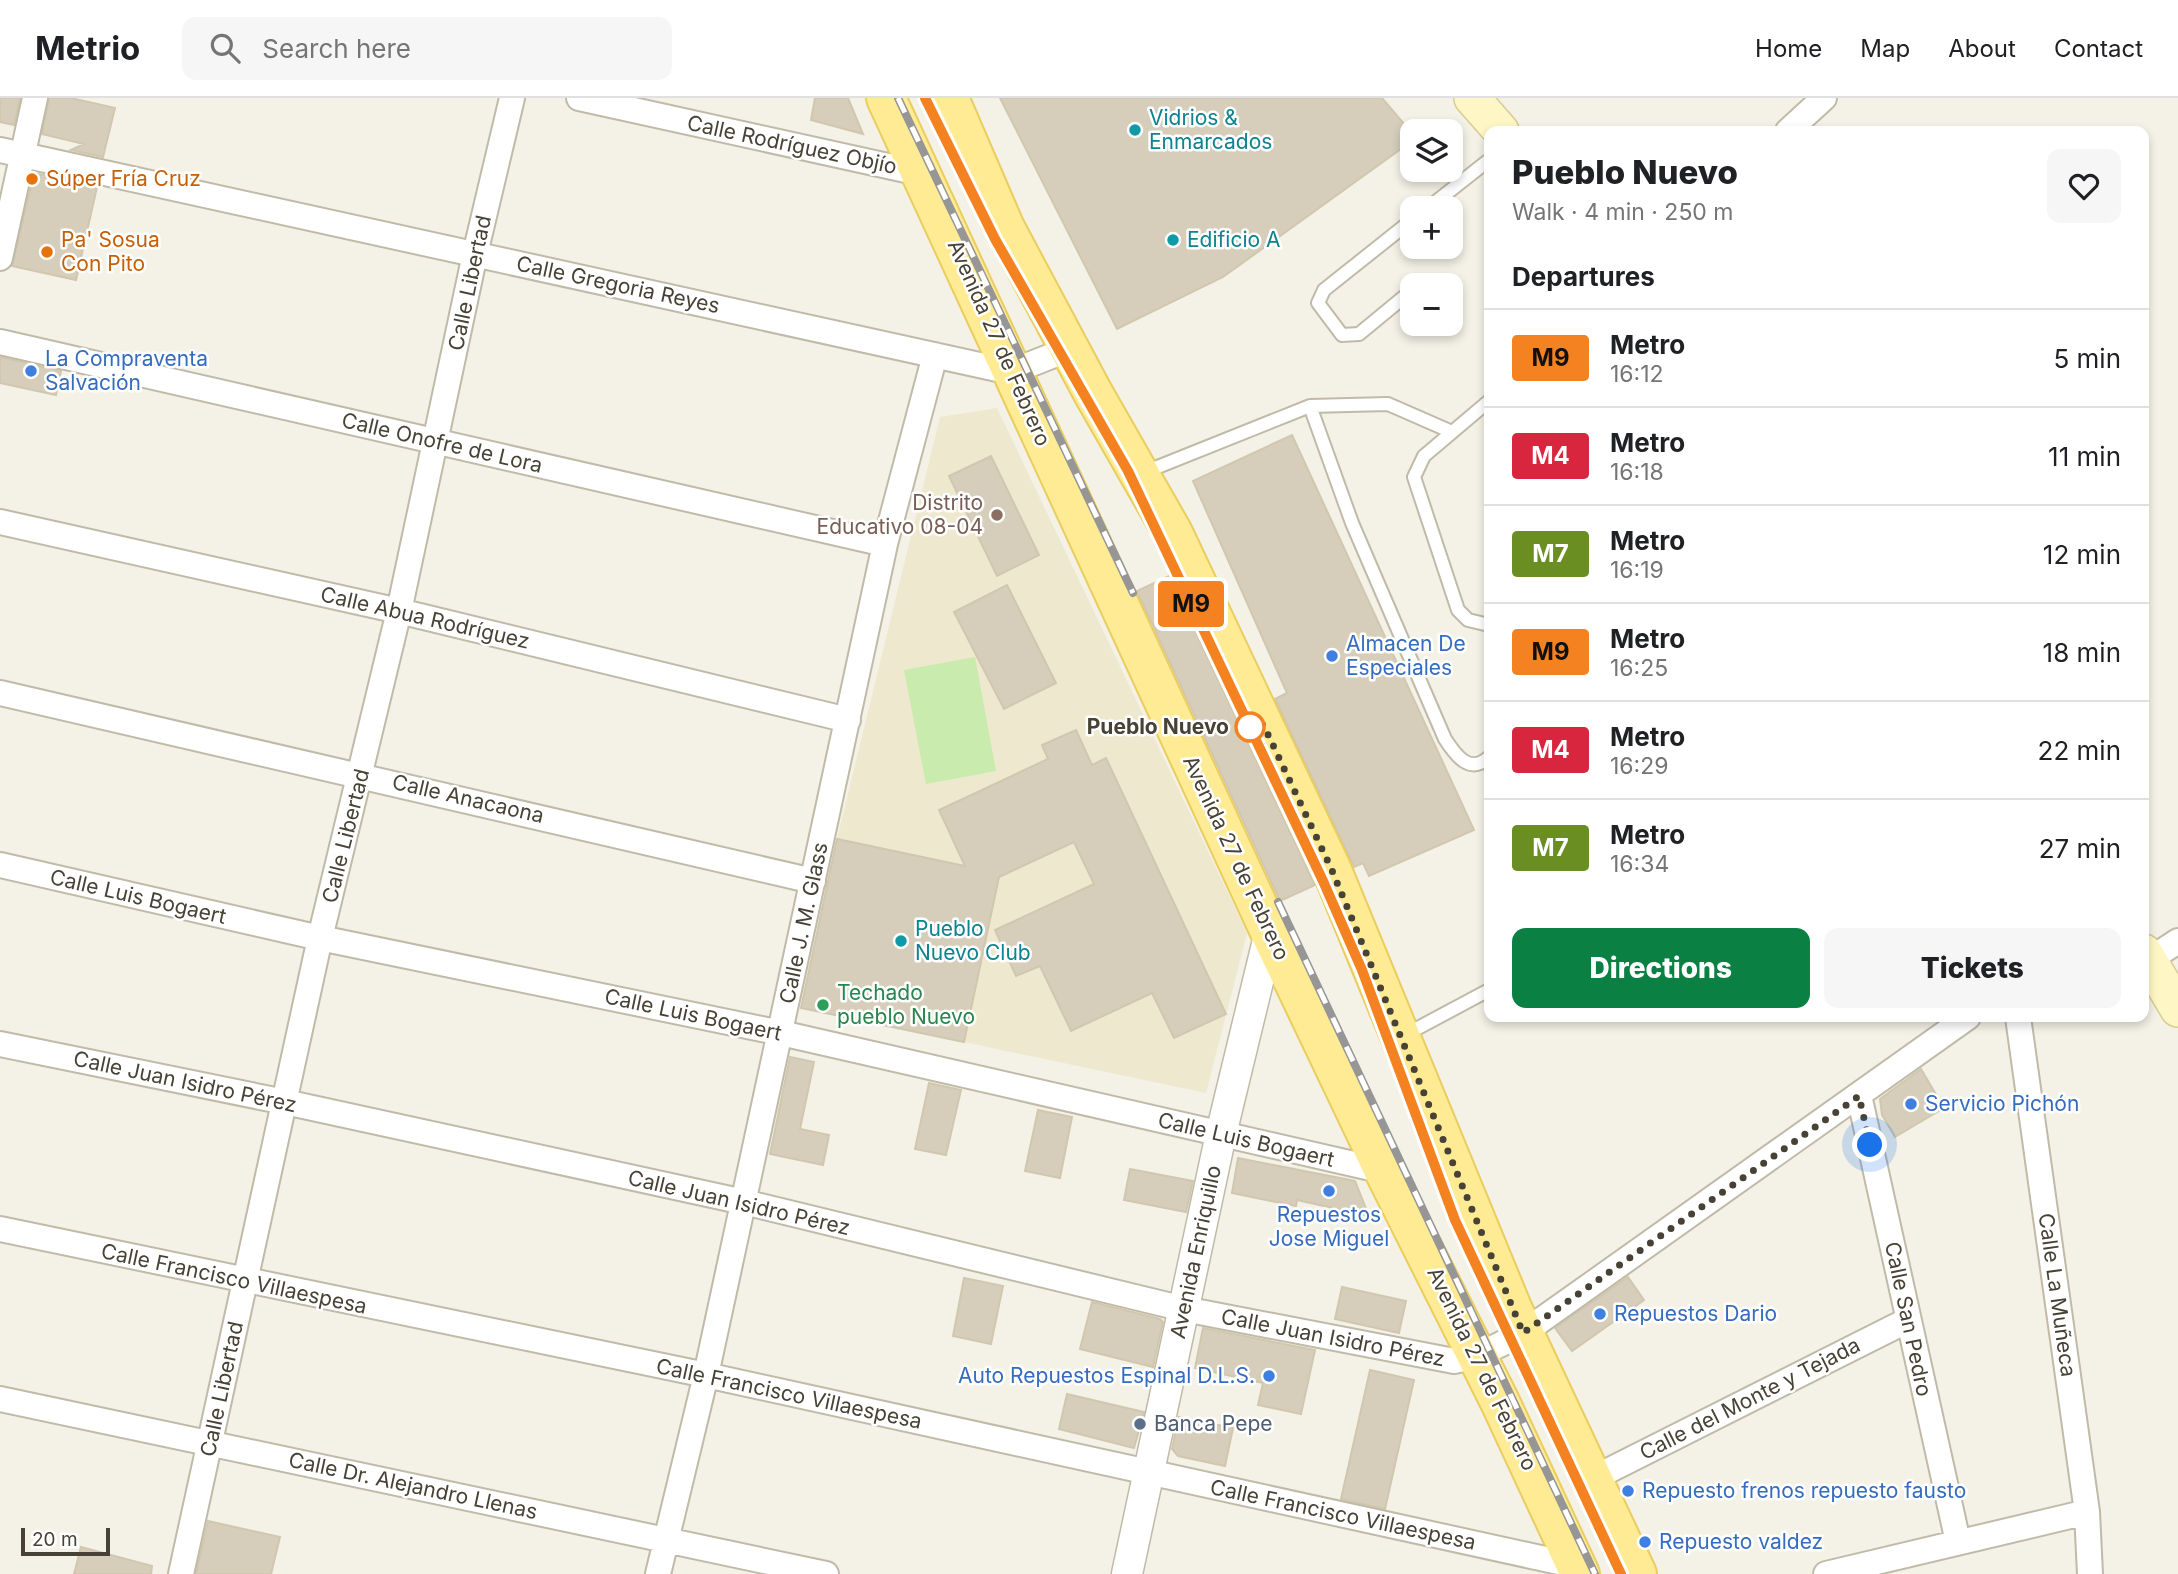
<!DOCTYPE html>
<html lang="en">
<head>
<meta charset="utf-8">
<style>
  :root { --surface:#fff; --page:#f6f6f6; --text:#202124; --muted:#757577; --line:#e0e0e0; --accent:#0b8043 }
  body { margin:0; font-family:Inter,sans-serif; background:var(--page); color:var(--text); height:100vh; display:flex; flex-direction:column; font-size:26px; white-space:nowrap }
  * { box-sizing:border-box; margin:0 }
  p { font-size:23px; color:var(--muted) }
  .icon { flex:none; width:38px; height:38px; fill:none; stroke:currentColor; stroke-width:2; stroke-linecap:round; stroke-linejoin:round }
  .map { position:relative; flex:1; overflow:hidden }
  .side { position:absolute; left:1484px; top:28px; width:665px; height:896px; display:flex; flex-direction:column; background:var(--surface); border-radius:14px; box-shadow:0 4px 10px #0003 }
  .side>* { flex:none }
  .badge { padding:0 14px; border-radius:5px; font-size:24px; line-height:46px }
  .tools { position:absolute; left:1400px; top:21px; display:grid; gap:14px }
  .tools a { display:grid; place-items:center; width:63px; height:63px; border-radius:14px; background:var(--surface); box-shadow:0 4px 10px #0003; font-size:35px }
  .scale { position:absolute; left:21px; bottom:18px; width:89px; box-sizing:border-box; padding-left:7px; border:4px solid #474235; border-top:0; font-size:19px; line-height:24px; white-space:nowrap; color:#474235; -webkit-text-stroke:5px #fff; paint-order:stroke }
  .you { position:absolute; width:35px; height:35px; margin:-18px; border:5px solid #fff; border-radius:50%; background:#1a73e8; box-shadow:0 0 0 10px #1a73e833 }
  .map>.badge { position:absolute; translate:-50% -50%; box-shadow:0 0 0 4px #fff }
  h2 { padding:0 28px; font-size:26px; line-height:63px }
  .round { display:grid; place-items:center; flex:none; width:74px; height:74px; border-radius:14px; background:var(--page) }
  .headline { display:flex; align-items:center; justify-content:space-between; height:119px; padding:0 28px }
  h1 { font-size:33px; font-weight:800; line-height:52px }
  .primary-button { display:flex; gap:14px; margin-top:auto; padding:14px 28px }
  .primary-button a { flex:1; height:80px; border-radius:14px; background:var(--accent); color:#fff; font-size:28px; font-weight:800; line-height:80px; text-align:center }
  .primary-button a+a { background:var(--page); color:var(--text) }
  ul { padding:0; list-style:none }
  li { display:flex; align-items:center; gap:21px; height:98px; padding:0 28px; border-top:2px solid var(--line) }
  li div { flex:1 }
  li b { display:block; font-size:26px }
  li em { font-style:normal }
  li .badge { min-width:77px; font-weight:700; text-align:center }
  header { display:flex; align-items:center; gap:42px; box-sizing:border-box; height:98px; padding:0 35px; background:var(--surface); border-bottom:2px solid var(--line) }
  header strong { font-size:33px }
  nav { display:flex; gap:38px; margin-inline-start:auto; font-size:24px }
  .search { width:490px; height:63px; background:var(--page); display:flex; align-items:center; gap:18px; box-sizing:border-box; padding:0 24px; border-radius:14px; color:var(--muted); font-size:26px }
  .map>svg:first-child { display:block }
</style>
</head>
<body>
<header>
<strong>Metrio</strong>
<div class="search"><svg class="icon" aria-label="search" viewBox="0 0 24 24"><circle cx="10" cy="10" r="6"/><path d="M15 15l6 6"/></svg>Search here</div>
<nav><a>Home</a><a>Map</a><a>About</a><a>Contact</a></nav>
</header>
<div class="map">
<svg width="2178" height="1476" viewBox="0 0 2178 1476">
  <rect width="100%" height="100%" fill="#f4f1e6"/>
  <!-- education -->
  <path fill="#eee8cf" d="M997,310L1247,835L1206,995L964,944L1000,775L837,741L940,319Z"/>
  <!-- green -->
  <path fill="#c9ebad" d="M975,559L996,673L926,686L904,572Z"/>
  <!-- building -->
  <path fill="#d6cebb" stroke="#d1c7ae" stroke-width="2" d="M0,0H20L14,27L0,24Z
    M49,0H71L115,10L103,59L71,52L84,46L42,36Z
    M815,0H848L863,36L811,22Z
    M1000,0H1382L1412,35V43L1223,179L1117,231Z
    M34,75L97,89L76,182L12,168Z
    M0,259L61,273L56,297L0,285Z
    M1292,337L1474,732L1369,778L1363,765L1354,769L1275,601L1287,595L1193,383Z
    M991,358L1039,457L997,478L949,378Z
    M1169,478L1315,787L1280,803L1137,493Z
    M1007,487L1056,585L1004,611L954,514Z
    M1076,632L1092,667L1106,660L1226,916L1174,940L1152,895L1071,933L1040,868L1016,878L995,832L1094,786L1074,744L999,779L964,944L801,910L837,741L965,768L939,712L1048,661L1042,647Z
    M790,959L814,964L800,1031L829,1037L823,1067L770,1056Z
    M1921,971L1944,1010L1895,1039L1882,1017L1880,1001Z
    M929,985L961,992L946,1057L915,1051Z
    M1038,1012L1072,1019L1060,1080L1025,1073Z
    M1238,1060L1355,1083L1369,1118L1297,1102L1296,1108L1232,1095Z
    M1130,1071L1193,1083L1186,1114L1124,1102Z
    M1628,1179L1644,1202L1572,1253L1555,1230Z
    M964,1180L1003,1188L991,1246L953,1238Z
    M1342,1189L1406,1203L1399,1235L1335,1221Z
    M1092,1204L1160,1221L1163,1224L1153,1269L1080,1251Z
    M1203,1230L1315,1252L1301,1316L1258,1307L1263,1285L1195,1270Z
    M1370,1272L1414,1282L1385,1411L1341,1401Z
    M1067,1296L1144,1314L1134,1350L1059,1331Z
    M1179,1319L1233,1330L1225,1368L1178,1358L1172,1351Z
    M208,1423L280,1439L271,1476H196Z
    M81,1449L152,1468L151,1476H74Z"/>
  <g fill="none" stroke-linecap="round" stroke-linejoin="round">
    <!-- service casing -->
    <g stroke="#c0baa8" stroke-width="16">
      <path id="service" d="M1428,110L1489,62
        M1410,194L1359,236L1342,237L1318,205L1324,192L1412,122
        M1489,303L1424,358L1414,379L1458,512L1468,522L1489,527
        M1452,334L1388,306L1310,308L1352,425L1445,641C1456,658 1470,677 1489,659
        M1145,374L1310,308
        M1403,938L1489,892"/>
    </g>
    <!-- minor casing -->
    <g stroke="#c0baa8" stroke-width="28">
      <path id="minor" d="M579,0L924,76
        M1788,33L1824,0
        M0,52L1011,274L1069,251
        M0,160L35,0
        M0,244L885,446
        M0,424L399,513L848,622
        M0,595L813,783
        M0,767L320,840L781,935L1384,1073
        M2149,862L2178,843
        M2018,919L2087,1414L2090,1476
        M0,946L285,1004L744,1104L1184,1211L1454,1263L1477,1258L1523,1235L1968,919
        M1859,997L1958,1444
        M0,1131L706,1277L1577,1468
        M0,1301L826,1476
        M1592,1381L1908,1222
        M181,1476L320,840L399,513L475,156L512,0
        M658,1476L706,1277L885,446L935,257
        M1826,1476L2087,1414"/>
    </g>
    <!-- tertiary casing -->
    <g stroke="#c0baa8" stroke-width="33">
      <path id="tertiary" d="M1127,1476L1221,1036L1270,834"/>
    </g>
    <!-- secondary casing -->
    <g stroke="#d7cb93" stroke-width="38">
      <path id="secondary" d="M1472,0L1501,33
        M2144,854L2178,911"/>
    </g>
    <!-- primary casing -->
    <g stroke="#eacd5e" stroke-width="42">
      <path id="primary" d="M886,0L1270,834L1384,1073L1500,1304L1580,1476
        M949,0L1005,130L1093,295L1173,435L1331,770L1512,1210L1637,1476"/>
    </g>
    <!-- service -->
    <use href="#service" stroke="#fff" stroke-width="12"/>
    <!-- minor -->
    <use href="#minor" stroke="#fff" stroke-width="24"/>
    <!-- tertiary -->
    <use href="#tertiary" stroke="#fff" stroke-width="30"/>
    <!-- secondary -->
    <use href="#secondary" stroke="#fff6c5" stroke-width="35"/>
    <!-- primary -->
    <use href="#primary" stroke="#ffeb94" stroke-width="38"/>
    <!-- rail casing -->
    <g stroke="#969696" stroke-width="8">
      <path id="rail" d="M898,0L1133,495
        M925,0L995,141L1128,373L1176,475
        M1323,783L1362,871L1455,1122L1621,1476
        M1278,804L1595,1476"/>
    </g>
    <!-- rail -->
    <use href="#rail" stroke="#fff" stroke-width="5" stroke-dasharray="16" stroke-linecap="butt"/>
  </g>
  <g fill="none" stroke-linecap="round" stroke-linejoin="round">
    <!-- line casing -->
    <g stroke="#fff" stroke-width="16">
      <path id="line" d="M925,0L995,141L1128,373L1323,783L1362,872L1455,1122L1621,1476"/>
    </g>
    <!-- line -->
    <use href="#line" stroke="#f58220" stroke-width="10"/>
    <!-- walk -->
    <path stroke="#474235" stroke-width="7" stroke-dasharray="0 12.6" d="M1250,629L1263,626L1331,770L1523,1235L1859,998L1870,1047"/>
  </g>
  <!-- markers -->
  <g fill="#0f9aa8" stroke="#fff" stroke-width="2.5">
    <circle cx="1135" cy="32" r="7"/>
    <circle cx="1173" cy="142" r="7"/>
    <circle cx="901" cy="843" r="7"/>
  </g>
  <g fill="#e8710a" stroke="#fff" stroke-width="2.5">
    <circle cx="32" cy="81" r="7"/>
    <circle cx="47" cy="154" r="7"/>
  </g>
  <g fill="#3f7fe0" stroke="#fff" stroke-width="2.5">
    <circle cx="31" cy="273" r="7"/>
    <circle cx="1332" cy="558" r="7"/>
    <circle cx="1911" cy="1006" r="7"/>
    <circle cx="1329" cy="1093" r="7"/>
    <circle cx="1600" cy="1216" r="7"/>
    <circle cx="1269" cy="1278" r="7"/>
    <circle cx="1628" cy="1393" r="7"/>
    <circle cx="1645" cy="1444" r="7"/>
  </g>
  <circle fill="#8d6e63" stroke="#fff" stroke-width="2.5" cx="997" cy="417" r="7"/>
  <circle fill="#fff" stroke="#f58220" stroke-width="3.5" cx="1250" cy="629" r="14"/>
  <circle fill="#2e9e5b" stroke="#fff" stroke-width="2.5" cx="823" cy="907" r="7"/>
  <circle fill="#5c6f8a" stroke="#fff" stroke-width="2.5" cx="1140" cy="1326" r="7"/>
  <g text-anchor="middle" stroke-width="5" stroke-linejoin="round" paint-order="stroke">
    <!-- culture labels -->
    <g font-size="21" fill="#0d838f" stroke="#fff" text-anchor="start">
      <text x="1149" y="27">Vidrios &amp;<tspan x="1149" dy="24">Enmarcados</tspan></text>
      <text x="1187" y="149">Edificio A</text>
      <text x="915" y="838">Pueblo<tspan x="915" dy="24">Nuevo Club</tspan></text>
    </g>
    <!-- street labels -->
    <g font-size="21" fill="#474235" stroke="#fff">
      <text transform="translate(792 47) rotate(12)" y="7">Calle Rodríguez Objío</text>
      <text transform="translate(470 185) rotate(-78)" y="7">Calle Libertad</text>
      <text transform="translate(618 187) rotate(12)" y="7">Calle Gregoria Reyes</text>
      <text transform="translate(999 245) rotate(66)" y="7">Avenida 27 de Febrero</text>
      <text transform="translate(442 345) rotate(13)" y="7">Calle Onofre de Lora</text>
      <text transform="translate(425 520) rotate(13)" y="7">Calle Abua Rodríguez</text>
      <text transform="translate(468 701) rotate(13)" y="7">Calle Anacaona</text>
      <text transform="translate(346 738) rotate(-76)" y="7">Calle Libertad</text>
      <text transform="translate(1236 760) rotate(65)" y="7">Avenida 27 de Febrero</text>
      <text transform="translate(138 799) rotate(13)" y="7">Calle Luis Bogaert</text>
      <text transform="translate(804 825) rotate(-78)" y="7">Calle J. M. Glass</text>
      <text transform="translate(693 917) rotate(12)" y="7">Calle Luis Bogaert</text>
      <text transform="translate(185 984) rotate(12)" y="7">Calle Juan Isidro Pérez</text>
      <text transform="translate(1246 1042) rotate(13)" y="7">Calle Luis Bogaert</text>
      <text transform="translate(739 1105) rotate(13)" y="7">Calle Juan Isidro Pérez</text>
      <text transform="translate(1196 1154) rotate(-78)" y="7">Avenida Enriquillo</text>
      <text transform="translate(234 1181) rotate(12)" y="7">Calle Francisco Villaespesa</text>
      <text transform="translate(2057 1197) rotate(82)" y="7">Calle La Muñeca</text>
      <text transform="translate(1908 1221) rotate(78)" y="7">Calle San Pedro</text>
      <text transform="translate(1333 1240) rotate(11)" y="7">Calle Juan Isidro Pérez</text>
      <text transform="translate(1482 1271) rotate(64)" y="7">Avenida 27 de Febrero</text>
      <text transform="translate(222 1291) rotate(-78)" y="7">Calle Libertad</text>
      <text transform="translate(789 1296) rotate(12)" y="7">Calle Francisco Villaespesa</text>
      <text transform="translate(1750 1301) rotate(-27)" y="7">Calle del Monte y Tejada</text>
      <text transform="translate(413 1388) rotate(12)" y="7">Calle Dr. Alejandro Llenas</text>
      <text transform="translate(1343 1417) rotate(12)" y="7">Calle Francisco Villaespesa</text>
    </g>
    <!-- food labels -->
    <g font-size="21" fill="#c56008" stroke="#fff" text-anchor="start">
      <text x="46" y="88">Súper Fría Cruz</text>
      <text x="61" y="149">Pa' Sosua<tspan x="61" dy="24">Con Pito</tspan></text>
    </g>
    <!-- shop labels -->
    <g font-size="21" fill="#366cbe" stroke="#fff" text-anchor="start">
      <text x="45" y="268">La Compraventa<tspan x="45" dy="24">Salvación</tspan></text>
      <text x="1346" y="553">Almacen De<tspan x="1346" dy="24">Especiales</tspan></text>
      <text x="1925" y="1013">Servicio Pichón</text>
      <text x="1329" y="1124" text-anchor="middle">Repuestos<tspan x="1329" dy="24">Jose Miguel</tspan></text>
      <text x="1614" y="1223">Repuestos Dario</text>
      <text x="1255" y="1285" text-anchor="end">Auto Repuestos Espinal D.L.S.</text>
      <text x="1642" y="1400">Repuesto frenos repuesto fausto</text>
      <text x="1659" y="1451">Repuesto valdez</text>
    </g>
    <!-- education labels -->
    <g font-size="21" fill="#785e54" stroke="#fff" text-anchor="end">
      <text x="983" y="412">Distrito<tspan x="983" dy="24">Educativo 08-04</tspan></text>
    </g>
    <!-- stop labels -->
    <g font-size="21" font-weight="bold" fill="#474235" stroke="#fff" text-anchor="end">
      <text x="1229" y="636">Pueblo Nuevo</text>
    </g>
    <!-- leisure labels -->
    <g font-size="21" fill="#27864d" stroke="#fff" text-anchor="start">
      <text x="837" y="902">Techado<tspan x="837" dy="24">pueblo Nuevo</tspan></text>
    </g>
    <!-- service labels -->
    <g font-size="21" fill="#4e5e75" stroke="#fff" text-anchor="start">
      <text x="1154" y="1333">Banca Pepe</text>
    </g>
  </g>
</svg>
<div class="tools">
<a><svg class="icon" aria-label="layers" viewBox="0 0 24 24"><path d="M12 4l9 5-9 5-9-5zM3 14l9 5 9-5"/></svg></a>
<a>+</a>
<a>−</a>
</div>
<div class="scale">20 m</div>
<div class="you" style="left:1870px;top:1047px"></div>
<b class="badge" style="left:1191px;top:506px;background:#f58220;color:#111">M9</b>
<section class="side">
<div class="headline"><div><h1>Pueblo Nuevo</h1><p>Walk · 4 min · 250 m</p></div><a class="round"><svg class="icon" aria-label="heart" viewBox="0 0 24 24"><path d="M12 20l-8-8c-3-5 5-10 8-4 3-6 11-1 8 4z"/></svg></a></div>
<h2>Departures</h2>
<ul>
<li><span class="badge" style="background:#f58220;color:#111">M9</span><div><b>Metro</b><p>16:12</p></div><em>5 min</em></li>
<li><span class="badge" style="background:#d7263d;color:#fff">M4</span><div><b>Metro</b><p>16:18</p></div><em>11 min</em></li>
<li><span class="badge" style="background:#6b8e23;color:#fff">M7</span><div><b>Metro</b><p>16:19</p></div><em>12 min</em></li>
<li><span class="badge" style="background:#f58220;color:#111">M9</span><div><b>Metro</b><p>16:25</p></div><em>18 min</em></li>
<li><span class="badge" style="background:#d7263d;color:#fff">M4</span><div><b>Metro</b><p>16:29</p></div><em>22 min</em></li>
<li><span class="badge" style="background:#6b8e23;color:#fff">M7</span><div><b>Metro</b><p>16:34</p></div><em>27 min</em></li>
</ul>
<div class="primary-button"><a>Directions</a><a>Tickets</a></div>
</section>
</div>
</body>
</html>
